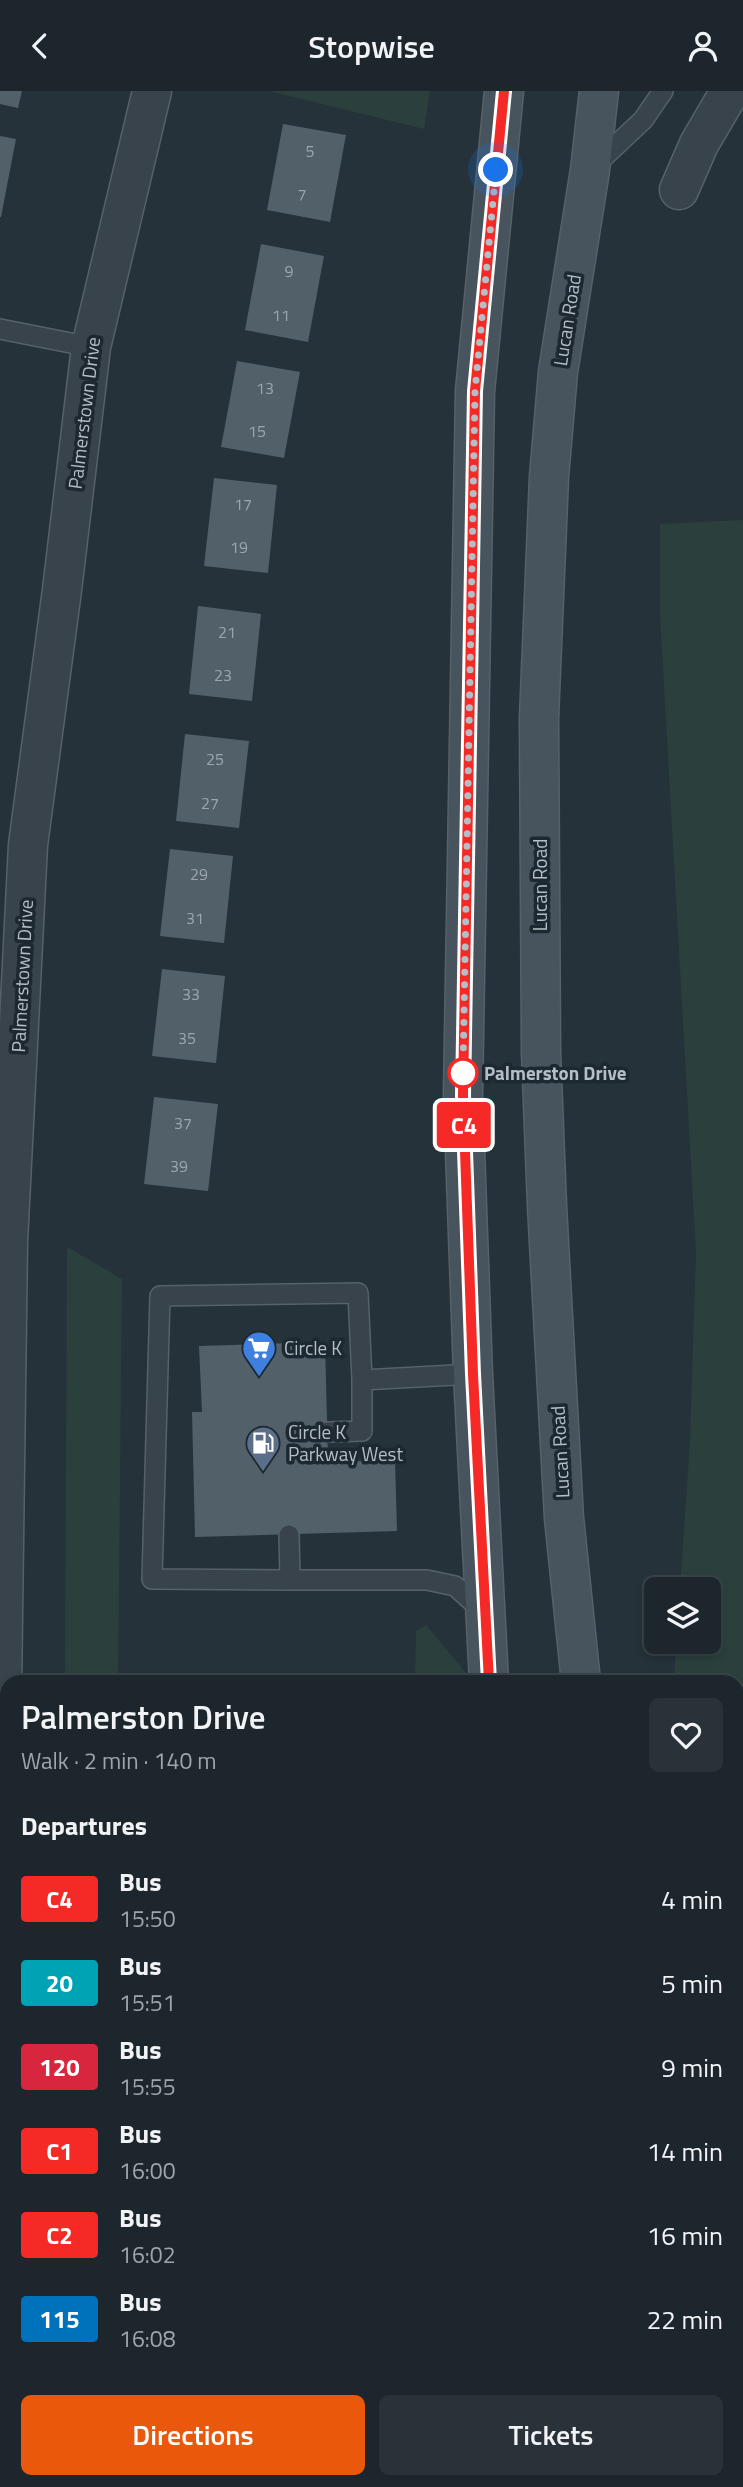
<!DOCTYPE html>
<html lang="en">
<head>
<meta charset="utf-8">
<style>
  :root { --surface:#1c262c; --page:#293238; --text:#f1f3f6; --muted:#a0a5a9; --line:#3a4348; --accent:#ea580c }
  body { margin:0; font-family:"Titillium Web",sans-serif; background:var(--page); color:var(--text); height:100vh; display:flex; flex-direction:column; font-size:26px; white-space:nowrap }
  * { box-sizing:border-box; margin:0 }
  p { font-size:23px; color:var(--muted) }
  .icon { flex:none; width:38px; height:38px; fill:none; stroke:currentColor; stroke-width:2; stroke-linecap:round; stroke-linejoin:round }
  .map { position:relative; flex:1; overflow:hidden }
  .side { position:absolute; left:0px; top:1584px; width:744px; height:814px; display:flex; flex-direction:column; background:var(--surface); border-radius:21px 21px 0 0; box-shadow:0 4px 10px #0003,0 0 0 2px var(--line) }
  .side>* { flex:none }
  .badge { padding:0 14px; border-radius:5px; font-size:24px; line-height:46px }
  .tools { position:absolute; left:644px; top:1486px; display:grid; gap:14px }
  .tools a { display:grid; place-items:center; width:77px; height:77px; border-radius:10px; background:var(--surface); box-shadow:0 4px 10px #0003,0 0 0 2px var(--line); font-size:35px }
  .you { position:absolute; width:35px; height:35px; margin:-18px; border:5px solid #fff; border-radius:50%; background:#1a73e8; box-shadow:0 0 0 10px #1a73e833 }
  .map>.badge { position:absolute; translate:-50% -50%; box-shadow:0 0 0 4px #fff }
  h2 { padding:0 21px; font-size:26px; line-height:63px }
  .round { display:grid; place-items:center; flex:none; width:74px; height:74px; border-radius:10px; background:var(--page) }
  .overview { display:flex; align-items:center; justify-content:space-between; height:119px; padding:0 21px }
  h1 { font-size:33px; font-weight:600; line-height:52px }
  .button { display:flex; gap:14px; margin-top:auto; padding:14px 21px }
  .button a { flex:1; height:80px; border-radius:10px; background:var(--accent); color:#fff; font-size:28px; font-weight:600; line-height:80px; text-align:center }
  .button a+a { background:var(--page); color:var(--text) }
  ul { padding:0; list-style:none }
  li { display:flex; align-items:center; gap:21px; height:84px; padding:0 21px }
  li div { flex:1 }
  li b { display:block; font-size:26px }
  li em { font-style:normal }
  li .badge { min-width:77px; font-weight:700; text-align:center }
  header { display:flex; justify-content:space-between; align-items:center; height:91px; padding:0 21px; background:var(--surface); font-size:32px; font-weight:600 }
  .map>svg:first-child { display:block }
</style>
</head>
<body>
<header><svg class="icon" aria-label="back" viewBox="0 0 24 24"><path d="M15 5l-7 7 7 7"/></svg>Stopwise<svg class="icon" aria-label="person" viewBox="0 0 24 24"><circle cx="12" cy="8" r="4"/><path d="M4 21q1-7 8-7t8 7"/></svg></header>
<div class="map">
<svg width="743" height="2396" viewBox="0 0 743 2396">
  <rect width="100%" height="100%" fill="#25323a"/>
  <!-- green -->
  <path fill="#2b403d" d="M269,0H430L424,38Z
    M743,429V2229L737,2195V1591H674L676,1551L709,1550V1498H680L690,1350L696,1161L660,523V433Z
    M67,1156L122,1188L118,1591H65Z
    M426,1534L467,1583L468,1591H415L416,1540Z
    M502,2391H572L573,2396H503Z"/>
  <!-- building -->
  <path fill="#52606a" d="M0,0H22L18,17L0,13Z
    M283,33L346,44L330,131L267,119Z
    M0,45L16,48L1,126H0Z
    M261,153L324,165L308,251L245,239Z
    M237,270L300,281L284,367L221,356Z
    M214,387L277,394L268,482L204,475Z
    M198,515L261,523L252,610L189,603Z
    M185,643L249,650L239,737L176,730Z
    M170,758L233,765L224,852L160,845Z
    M162,878L225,885L216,972L152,965Z
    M154,1006L218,1013L208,1100L144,1093Z
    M325,1251L328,1371L395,1369L397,1440L195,1446L192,1321H202L199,1255Z
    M212,2390H247L248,2396H186Z"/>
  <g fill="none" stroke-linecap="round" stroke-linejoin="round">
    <!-- lane casing -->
    <g stroke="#566169" stroke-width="22">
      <path id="lane" d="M593,76L643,29L663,0
        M0,238L91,256
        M327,1341L362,1340V1289L473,1283
        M289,1444L290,1489H427L455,1495L484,1521
        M290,1489L152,1488L160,1205L358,1202L362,1289
        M0,2221L7,2220"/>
    </g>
    <!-- street casing -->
    <g stroke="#566169" stroke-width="41">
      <path id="street" d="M679,99L699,53L730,0
        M7,1948L3,1900L1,1677L8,1151L28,754L62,499L91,256L152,0
        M55,2390L56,2396"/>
    </g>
    <!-- secondary casing -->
    <g stroke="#566169" stroke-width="41">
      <path id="secondary" d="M489,1591L473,1283L463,1004L475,300L504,0
        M581,1591L564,1427L547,1115L541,961L539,627L549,386L558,281L590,79L599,0
        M592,2390L593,2396
        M680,2390L681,2396
        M728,2390L729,2396"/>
    </g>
    <!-- lane -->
    <use href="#lane" stroke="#38434b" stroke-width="19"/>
    <!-- street -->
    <use href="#street" stroke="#38434b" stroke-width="38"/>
    <!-- secondary -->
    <use href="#secondary" stroke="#47535d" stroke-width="38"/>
  </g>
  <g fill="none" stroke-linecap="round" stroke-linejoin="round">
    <!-- line casing -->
    <g stroke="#fff" stroke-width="16">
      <path id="line" d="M489,1591L473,1283L463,1004L475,300L504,0"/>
    </g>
    <!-- line -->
    <use href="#line" stroke="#f52a26" stroke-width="10"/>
    <!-- walk -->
    <path stroke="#b4bec6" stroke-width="7" stroke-dasharray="0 12.6" d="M463,982L475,300L496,79"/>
  </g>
  <!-- icons -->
  <defs>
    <g id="supermarket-pin" transform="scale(1.75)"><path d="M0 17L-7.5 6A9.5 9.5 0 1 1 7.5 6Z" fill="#3f7fe0" stroke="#1d2830"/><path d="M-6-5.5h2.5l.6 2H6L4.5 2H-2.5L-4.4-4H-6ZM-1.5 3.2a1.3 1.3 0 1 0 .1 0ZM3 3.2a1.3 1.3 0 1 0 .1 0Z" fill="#fff"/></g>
    <g id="fuel-pin" transform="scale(1.75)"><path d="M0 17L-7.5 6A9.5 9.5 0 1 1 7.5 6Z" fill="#5c6f8a" stroke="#1d2830"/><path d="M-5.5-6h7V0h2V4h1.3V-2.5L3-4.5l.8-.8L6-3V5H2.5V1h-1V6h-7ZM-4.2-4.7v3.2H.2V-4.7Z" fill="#fff"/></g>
  </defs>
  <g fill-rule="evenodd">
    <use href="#supermarket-pin" x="259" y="1257"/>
    <use href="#fuel-pin" x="263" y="1352"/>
  </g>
  <!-- markers -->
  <circle fill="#fff" stroke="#f52a26" stroke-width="3.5" cx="463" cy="982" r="14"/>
  <g text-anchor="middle" stroke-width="7" stroke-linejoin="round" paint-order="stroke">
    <!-- number labels -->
    <g font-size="16" fill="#9ca6af">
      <text x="310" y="66">5</text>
      <text x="302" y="109">7</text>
      <text x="289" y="186">9</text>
      <text x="281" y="230">11</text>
      <text x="265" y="303">13</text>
      <text x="257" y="346">15</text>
      <text x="243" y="419">17</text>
      <text x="239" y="462">19</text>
      <text x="227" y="547">21</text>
      <text x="223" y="590">23</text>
      <text x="215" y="674">25</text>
      <text x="210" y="718">27</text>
      <text x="199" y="789">29</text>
      <text x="195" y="833">31</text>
      <text x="191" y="909">33</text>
      <text x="187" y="953">35</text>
      <text x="183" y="1038">37</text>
      <text x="179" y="1081">39</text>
    </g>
    <!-- street labels -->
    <g font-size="19" fill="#b4bec6" stroke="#1d2830">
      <text transform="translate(567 229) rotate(-81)" y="7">Lucan Road</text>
      <text transform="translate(84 322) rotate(-83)" y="7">Palmerstown Drive</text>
      <text transform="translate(540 794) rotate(-90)" y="7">Lucan Road</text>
      <text transform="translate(22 885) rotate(-87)" y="7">Palmerstown Drive</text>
      <text transform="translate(560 1361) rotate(-93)" y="7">Lucan Road</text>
    </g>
    <!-- stop labels -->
    <g font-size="19" font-weight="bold" fill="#b4bec6" stroke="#1d2830" text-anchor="start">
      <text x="484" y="989">Palmerston Drive</text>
    </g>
    <!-- poi labels -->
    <g font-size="19" fill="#b4bec6" stroke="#1d2830" text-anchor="start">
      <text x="284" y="1264">Circle K</text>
      <text x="288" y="1348">Circle K<tspan x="288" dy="22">Parkway West</tspan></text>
    </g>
  </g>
</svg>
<div class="tools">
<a><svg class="icon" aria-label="layers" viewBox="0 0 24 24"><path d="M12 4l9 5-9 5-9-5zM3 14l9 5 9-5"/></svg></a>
</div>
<div class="you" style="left:496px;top:79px"></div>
<b class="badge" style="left:464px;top:1034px;background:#f52a26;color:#fff">C4</b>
<section class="side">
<div class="overview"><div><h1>Palmerston Drive</h1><p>Walk · 2 min · 140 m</p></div><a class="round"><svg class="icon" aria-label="heart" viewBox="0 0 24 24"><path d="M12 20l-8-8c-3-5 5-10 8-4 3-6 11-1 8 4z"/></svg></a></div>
<h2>Departures</h2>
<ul>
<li><span class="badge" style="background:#f52a26;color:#fff">C4</span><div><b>Bus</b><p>15:50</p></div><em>4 min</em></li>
<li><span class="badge" style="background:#00a3b4;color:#fff">20</span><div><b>Bus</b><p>15:51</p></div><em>5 min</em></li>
<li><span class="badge" style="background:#d7263d;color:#fff">120</span><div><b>Bus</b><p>15:55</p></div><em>9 min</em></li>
<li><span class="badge" style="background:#f52a26;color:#fff">C1</span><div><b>Bus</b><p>16:00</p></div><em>14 min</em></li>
<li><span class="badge" style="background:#f52a26;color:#fff">C2</span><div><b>Bus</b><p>16:02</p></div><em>16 min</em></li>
<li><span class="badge" style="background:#0072bc;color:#fff">115</span><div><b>Bus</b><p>16:08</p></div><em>22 min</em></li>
</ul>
<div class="button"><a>Directions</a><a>Tickets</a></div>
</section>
</div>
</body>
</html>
